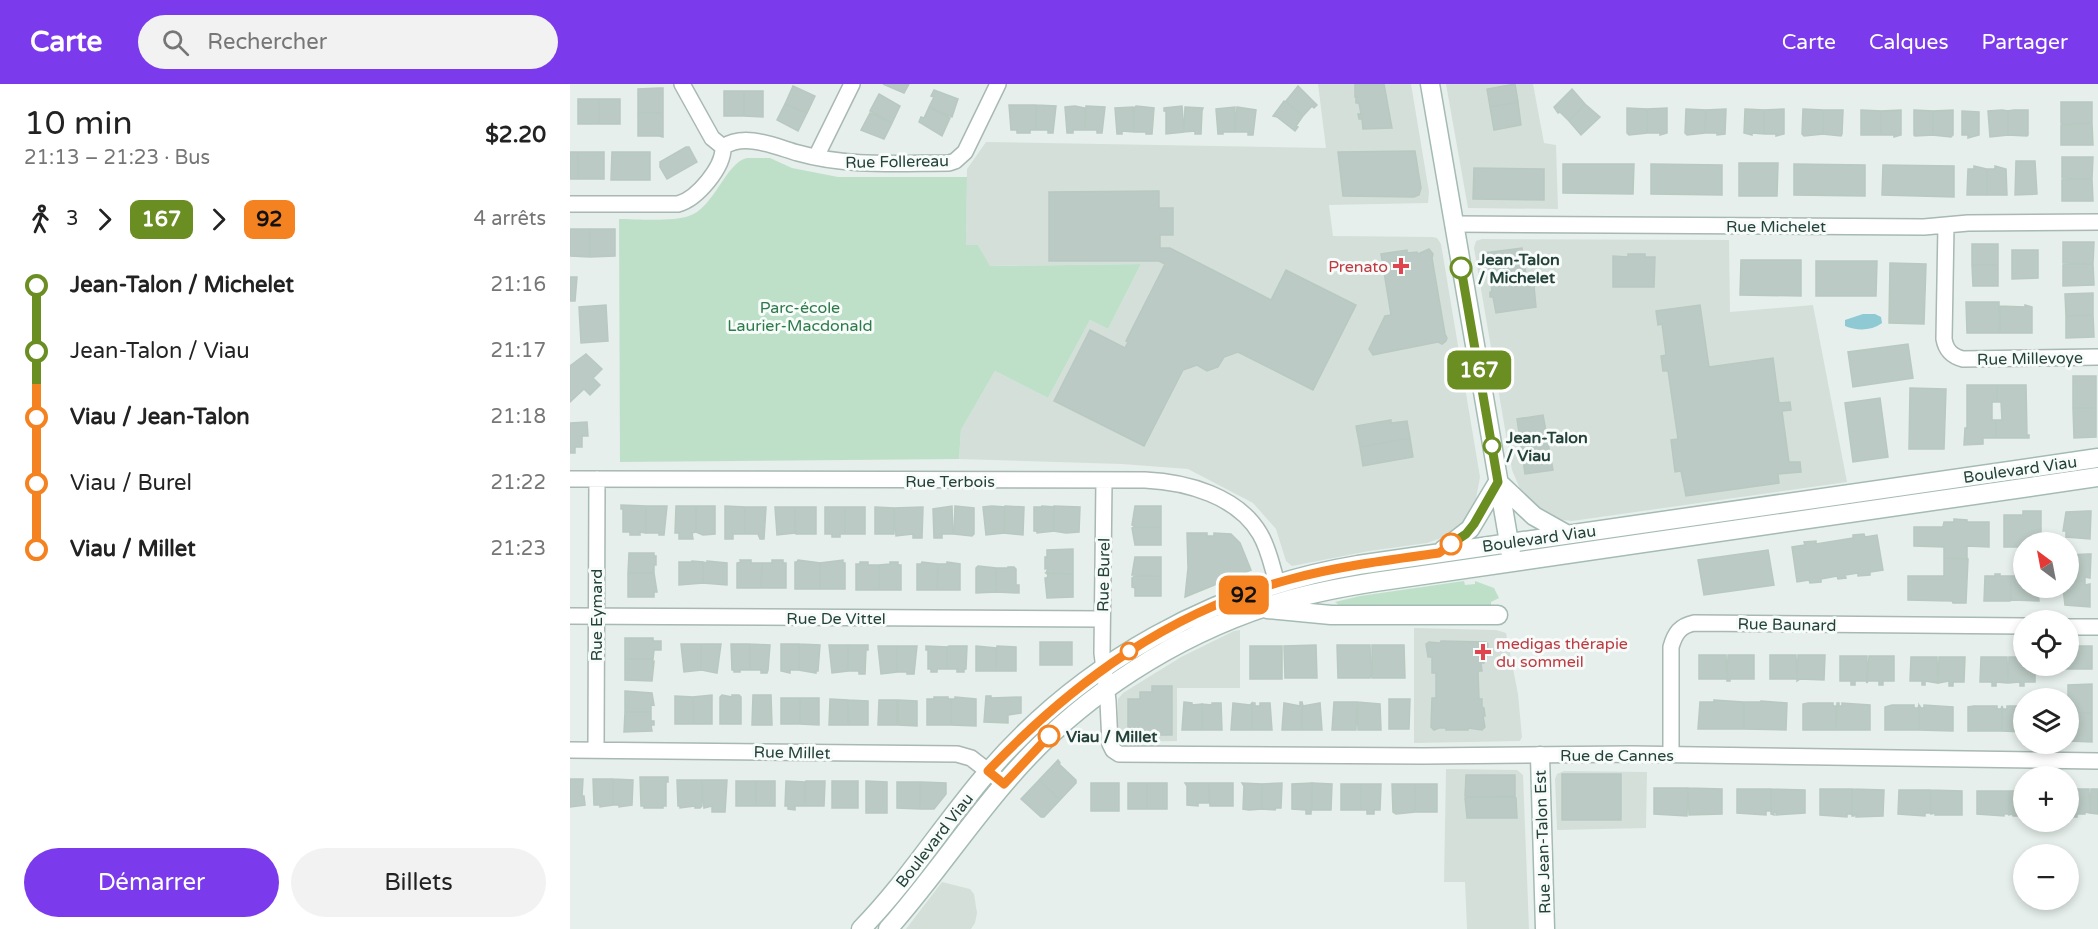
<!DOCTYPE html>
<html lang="fr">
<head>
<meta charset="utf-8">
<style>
  :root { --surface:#fff; --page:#f2f2f2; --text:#222; --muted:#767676; --accent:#7c3aed }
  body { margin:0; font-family:"Varela Round",sans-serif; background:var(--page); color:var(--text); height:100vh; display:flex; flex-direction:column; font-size:22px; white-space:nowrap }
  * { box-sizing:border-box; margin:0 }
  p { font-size:20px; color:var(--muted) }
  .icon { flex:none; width:33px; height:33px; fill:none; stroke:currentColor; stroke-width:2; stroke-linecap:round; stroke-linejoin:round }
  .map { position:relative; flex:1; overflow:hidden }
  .panel { display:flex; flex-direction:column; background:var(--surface); width:570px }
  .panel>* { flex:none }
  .badge { padding:0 12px; border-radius:9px; font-size:21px; line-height:39px }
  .needle { width:39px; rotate:328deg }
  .tools { position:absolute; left:1443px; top:448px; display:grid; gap:12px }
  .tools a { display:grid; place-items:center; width:66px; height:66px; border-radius:50%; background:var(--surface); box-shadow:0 3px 9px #0003; font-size:30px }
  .map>.badge { position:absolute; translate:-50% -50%; box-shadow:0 0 0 3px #fff }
  .legs { display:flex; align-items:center; gap:9px; height:66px; padding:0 24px; font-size:20px }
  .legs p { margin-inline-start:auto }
  .summary { display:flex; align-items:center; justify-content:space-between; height:102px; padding:0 24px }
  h1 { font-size:33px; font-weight:600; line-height:45px }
  .cta { display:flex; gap:12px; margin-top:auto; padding:12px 24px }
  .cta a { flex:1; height:69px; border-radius:36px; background:var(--accent); color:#fff; font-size:24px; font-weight:600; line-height:69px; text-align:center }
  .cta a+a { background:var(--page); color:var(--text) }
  ul { padding:0 24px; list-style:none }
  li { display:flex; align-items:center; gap:21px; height:66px; font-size:22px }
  li i { display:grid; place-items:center; width:9px; height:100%; margin:0 8px; background:currentColor }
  li i::after { content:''; width:15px; height:15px; margin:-8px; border:4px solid; border-radius:50%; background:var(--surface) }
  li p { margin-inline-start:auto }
  li:first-child i { background:linear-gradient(#0000 50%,currentColor 0) }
  li:last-child i { background:linear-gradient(currentColor 50%,#0000 0) }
  header { display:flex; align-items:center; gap:36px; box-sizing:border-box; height:84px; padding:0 30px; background:var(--accent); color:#fff }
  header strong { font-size:28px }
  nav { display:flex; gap:33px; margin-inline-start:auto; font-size:21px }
  .search { width:420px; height:54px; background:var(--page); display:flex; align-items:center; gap:15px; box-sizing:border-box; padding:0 21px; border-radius:33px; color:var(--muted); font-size:22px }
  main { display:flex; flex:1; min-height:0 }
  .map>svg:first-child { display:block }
</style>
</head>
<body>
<header>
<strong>Carte</strong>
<div class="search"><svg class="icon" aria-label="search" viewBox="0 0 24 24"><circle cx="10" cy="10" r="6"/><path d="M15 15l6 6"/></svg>Rechercher</div>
<nav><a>Carte</a><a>Calques</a><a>Partager</a></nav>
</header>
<main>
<section class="panel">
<div class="summary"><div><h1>10 min</h1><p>21:13 – 21:23 · Bus</p></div><b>$2.20</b></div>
<div class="legs"><svg class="icon" aria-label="walk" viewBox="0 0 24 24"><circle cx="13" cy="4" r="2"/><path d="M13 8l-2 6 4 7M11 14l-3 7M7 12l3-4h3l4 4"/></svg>3<svg class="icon" aria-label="forward" viewBox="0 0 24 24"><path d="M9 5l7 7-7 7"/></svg><b class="badge" style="background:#6b8e23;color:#fff">167</b><svg class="icon" aria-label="forward" viewBox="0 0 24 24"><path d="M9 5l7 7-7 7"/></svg><b class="badge" style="background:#f58220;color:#111">92</b><p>4 arrêts</p></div>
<ul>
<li><i style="color:#6b8e23"></i><b>Jean-Talon / Michelet</b><p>21:16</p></li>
<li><i style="color:#6b8e23"></i><span>Jean-Talon / Viau</span><p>21:17</p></li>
<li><i style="color:#f58220"></i><b>Viau / Jean-Talon</b><p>21:18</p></li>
<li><i style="color:#f58220"></i><span>Viau / Burel</span><p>21:22</p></li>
<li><i style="color:#f58220"></i><b>Viau / Millet</b><p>21:23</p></li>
</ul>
<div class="cta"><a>Démarrer</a><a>Billets</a></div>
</section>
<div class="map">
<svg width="1528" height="845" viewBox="0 0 1528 845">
  <rect width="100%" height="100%" fill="#e6efeb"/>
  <!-- built -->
  <path fill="#d4dfda" d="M748,0H841L859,108L858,119L759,121L763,152L863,153L867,154L871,160L910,393L905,420L893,440L877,452L857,459L799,467L722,482L716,477L706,445L683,419L618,385L552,380L389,375L391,346L425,287L478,314L520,236L538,245L571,180L419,182L408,161H396L397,85L416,58L756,64Z
    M876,0H963L974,59L986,61L988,125L898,124Z
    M912,155L1159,156L1160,228L1243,221L1277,398L1002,437L992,436L971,426L951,407L942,386L904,164L906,157Z
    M844,544L926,546L936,549L948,610L952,653L950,657L844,659Z
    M670,546V604H607V657L554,658L549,655L547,650L548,615L553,609L611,573L664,547Z
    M876,685L947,686L953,691L959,845H897L895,798H874Z
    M994,687L1077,688L1076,744L987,746L985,695L987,690Z
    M372,798L400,805L404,810L407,829L405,839L401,845H336Z"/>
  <!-- green -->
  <path fill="#bfe0c8" d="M177,74H200L222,84L268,93H397L396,161H408L420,182L571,180L538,245L520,236L478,314L425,287L391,346L389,375L50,378L49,135C67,135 102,138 119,132C144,124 156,78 177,74Z
    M894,497L895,501L905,500V497L924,504L929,514L921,518V521H769L765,518L790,512Z"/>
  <!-- water -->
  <path fill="#8ec9d4" d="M1293,230H1305L1311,233L1312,239C1301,247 1287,247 1275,242V236Z"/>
  <!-- building -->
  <path fill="#bbcac4" stroke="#b8c9c2" stroke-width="1.5" d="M313,0H339L334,9Z
    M785,0H814L822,44L793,45L792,35H789L788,30H791L789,19H786V14L788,13H785Z
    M945,0L948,18L920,23L917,5Z
    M223,2L245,12L237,29L215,20Z
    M728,2L747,21L744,24L742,22L733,32L716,17Z
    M89,4H93V29H68V5Z
    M1002,5L1015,20L999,37L990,28L988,29L984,23Z
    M364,6L388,15L382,33L359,23L364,13L361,12Z
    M154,7H174V32H154Z
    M174,7H193V33L174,32Z
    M309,10L330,22L322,39L300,27Z
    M8,15H29V40H8Z
    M29,15H50V40H29Z
    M714,17L733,32L726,42L728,43L725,47L707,33L703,32Z
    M948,18L951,41L924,46L920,23Z
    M1491,18H1522V39L1493,40L1491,39Z
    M215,20L237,29L228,47L207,36Z
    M1015,20L1030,33L1011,51L999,37Z
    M439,21H466V46H460V49H447V46H441Z
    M466,21L486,22L483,49H478V46H466Z
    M505,22L515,24V46H503V49H497L495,23Z
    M516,22L535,23L532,49H527V46H515Z
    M566,22L584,24L582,50H576V48H564V24Z
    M612,22L614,48L596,50V27H594V24Z
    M359,23L380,34L372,52L349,38L351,33L354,34Z
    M563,23L564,48L552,47V50H547L545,24Z
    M615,23L633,24L632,27L631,50H625V47L614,48Z
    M665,23V48H653V50H648L646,25Z
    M667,23L686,26L683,51H678V48H665Z
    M1057,24L1077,25V49L1059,51L1057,49Z
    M1097,24V49L1090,51V49H1077V25Z
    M1116,25L1136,26L1135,49L1117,51L1115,49Z
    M1156,25L1155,50L1147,51V49H1135L1136,26Z
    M1175,25L1194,26V50L1182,49V51L1174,49Z
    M1214,25V50L1206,52V50H1194V26Z
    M1233,25L1253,26V50L1234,52L1232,50Z
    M1253,26H1273L1272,50L1271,52L1253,50Z
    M1291,26L1311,27V51H1291Z
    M1331,26V51L1324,53V51H1311V27Z
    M1344,26L1363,27V51L1345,52L1344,51Z
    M1383,26V51L1381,53L1363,51V27Z
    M1432,26L1438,27V51L1420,53L1418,27Z
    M1444,26H1458V51L1457,52L1438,51V27Z
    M1392,27L1409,28V51L1398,54V51H1392Z
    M68,29H93V53L89,52H68Z
    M300,29L322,39L314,55L291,46Z
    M1522,39L1523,61H1491V41Z
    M116,63H119L127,78L97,95L90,83V78Z
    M845,67L851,104L849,111L844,113L773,112L768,68Z
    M0,68H8V95H0Z
    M8,68H34V95H8Z
    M42,68H80V96H41Z
    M1492,73H1523L1522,95L1492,94Z
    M1446,77H1465L1467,110L1445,111Z
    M1169,79H1208L1207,112H1169Z
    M993,80H1064L1063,110L993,109Z
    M1081,80L1152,81V111L1081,110Z
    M1224,80L1295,81V112L1224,111Z
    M1313,81L1384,82V113L1312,111Z
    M1404,82L1417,85V111H1397L1398,85H1404Z
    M1425,82L1436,85L1437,111H1417V85H1425Z
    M904,84L974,85V116L903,115Z
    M1494,95H1522L1523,117H1492V96Z
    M589,107V124H603V151H590V164H600L701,216L716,186L786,221L743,306L668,268L654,273L648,283L637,287L627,281L613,286L574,362L484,317L520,246L555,264L558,258L556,257L595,180L589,177H479V108Z
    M0,145H20V173L0,172Z
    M20,145H45V172L20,173Z
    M1493,158H1524L1523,180L1493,179Z
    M1402,160H1428V181H1402Z
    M952,164L958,203L964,202L966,223L926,229L923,213H920V208H922L918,174H915L914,169Z
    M859,165L863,170L862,174L875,250L877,254L876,257L872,260L868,258L803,271L799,265L815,232L821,231L811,170L837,166V169L847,168L848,170Z
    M1442,166H1468V194L1442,195Z
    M1058,170H1075V173H1085L1084,203H1043V172L1058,173Z
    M1171,176H1231V212L1170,211Z
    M1246,177H1307L1306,212H1246Z
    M1320,179L1356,180L1354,240L1319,239Z
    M1495,180H1523L1524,201L1493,202V181Z
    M1402,181H1428V202H1403Z
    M0,193H7L5,217H0Z
    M1523,209V231L1496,232L1495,210Z
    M1396,218H1429V249H1397Z
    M36,221L38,257L11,259L9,223Z
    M1130,221L1139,283L1203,274L1209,319L1220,318L1221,326L1212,327L1219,378H1230L1231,388L1208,390L1209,399L1116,412L1111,387L1105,388L1101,356L1108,355L1098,287H1093L1091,272L1096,271L1092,240L1088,241L1086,227Z
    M1455,221L1462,223V249H1430V222L1455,223Z
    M1523,231L1524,253L1496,254V232Z
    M1338,260L1343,294L1283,303L1278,268Z
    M16,270L32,285L23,294L30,301L20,311L14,305L0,318V282Z
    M1503,292H1526V324H1503Z
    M1397,301H1427V318H1422V336H1426V354H1413V360L1394,361L1395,344H1397Z
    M1427,301H1456L1457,351H1459V354H1426V336H1432L1431,318H1427Z
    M1340,304L1376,305L1374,365H1339Z
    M1310,314L1318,373L1283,378L1275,319Z
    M1503,324H1526V353L1504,354Z
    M973,331L983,386L955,390L947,335Z
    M821,336V339L837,337L840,354L790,363L786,342Z
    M17,338L18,352H12V363H5V369H0V339Z
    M840,354L843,373L793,382L790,363Z
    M51,421L76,422V449L70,448V451H60V448H53V425H51Z
    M76,422H97L94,451H89V449H76Z
    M106,422H126V448L122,449L123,455H109V449H105Z
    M126,422H145V450L133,451L126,448Z
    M155,422L175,423V450H163V455H155Z
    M382,422L383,450H372V454H364L363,425Z
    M385,422L404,424V450L402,452L384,450Z
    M422,422L435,423L434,449L416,451L413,423Z
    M435,422L454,423L453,451L434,449Z
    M472,422L484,423V447L467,449V447H464V423H472Z
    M484,422L510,423L509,448L496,449L484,447Z
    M565,422H591V443H565L562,441Z
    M175,423H196L194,455H190L188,450H175Z
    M205,423H225V449L207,451Z
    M225,423H246V450H226Z
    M255,423H275V450H270V453H262V450H255Z
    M275,423H295V450H275Z
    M305,423L324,424V450H305Z
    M353,423L352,454H343V450L326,452L324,424Z
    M1453,427H1471V459H1454V463H1434V431H1453Z
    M1518,427H1521L1520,455L1496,453V447H1493L1496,428Z
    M1384,435L1397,436V438H1419V463L1397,462V475L1374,474V463L1344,462V443H1373L1374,438H1384Z
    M565,443H591V461H565L562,444Z
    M617,449H637V452H644V449L661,450L670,459L681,486L615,513L618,484Z
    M1294,450L1295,453L1307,451L1313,486L1300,488V491L1288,492V489L1275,491L1276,494L1268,495L1267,492L1251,495V498L1240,499L1239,496L1227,498L1222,463L1235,461L1234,458L1246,457V460L1283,454V451Z
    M503,465V490L476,489L478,484L475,485V473H477V466Z
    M1198,466L1204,501L1134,511L1128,476Z
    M59,469H84V472H86V481H84V489H58Z
    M1518,470H1521L1520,494L1515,493V497H1498V471Z
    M565,473H591V492L562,491Z
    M1374,474L1398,475L1396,519H1383L1382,517L1338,516V492H1374Z
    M170,476H181V479H192L191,504H167V479L171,478Z
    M202,476H213V479H216V504H191L192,479H202Z
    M228,476L250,479V505H225V478H227Z
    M273,476V479H275V505H250V479Z
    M122,477L133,478V499L109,501V478H122Z
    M137,477L157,479V501L133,499V478L137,479Z
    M290,478H298V481H309V506H286V480H290Z
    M320,478H328V481H331V506H309V481L320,480Z
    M352,478L368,480L367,506H347V480H351Z
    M377,478L390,480V506H367L368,480H377Z
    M408,482L426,484V508L406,509V484Z
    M438,483H444L446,485V501H449V509L426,508V484H438Z
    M58,489H84L87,508H84V513H58Z
    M476,489L503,490V513L477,514L475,494H477L478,491Z
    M1425,490H1430V492H1441L1440,517H1414L1415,492H1425Z
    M1453,490L1454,504H1468L1469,517L1441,516V492H1453Z
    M565,492H591V512H565V504L562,503V494Z
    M1498,497H1515V501L1520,500V523L1495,521L1493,504H1498Z
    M55,554H83V557H91V566H84L83,575H55Z
    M871,557L916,558L918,560L917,572H913L914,579H911L912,587H908L909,615H912V623L914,624L915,632H913L915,643L912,646L898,644V646H876V644H869L864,646L861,643L862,614H866V589H862V573H858L856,560L859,558L870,559Z
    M470,558H502V581H470Z
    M111,560H131V586L114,588Z
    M131,560H151L147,589L131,586Z
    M161,560H180V586H170V588H164V586H162Z
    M180,560L200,561L198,586L197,589H191V586H180Z
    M211,560H229V586H220V589L211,587Z
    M229,560L250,561L248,587H246V589L229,586Z
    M259,561H278V587L262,589Z
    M278,561H298V566H296L295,590H289V587H278Z
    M746,561L747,594H715L714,562Z
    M767,561H800L801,592L800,594H768Z
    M802,561H834L835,594H802Z
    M308,562H327V588L311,590Z
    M327,562H347L344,590H337V588H327Z
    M356,562L377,563V585H367V588H361V585H358V566H356Z
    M379,562H397L396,585H394V588H387V585H377V563Z
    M406,562L426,564V587H406Z
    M427,562L446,563V587H426Z
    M680,562H712V595H680Z
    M1498,562H1522V585H1491V582H1498Z
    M1129,571H1156L1157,595H1129Z
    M1158,571H1184V595H1160V597H1157Z
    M1200,571H1226L1227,595H1200Z
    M1228,571H1255L1254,596L1230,595L1227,597Z
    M1270,572H1297V599L1296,597H1285V601H1281V597H1270Z
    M1299,572H1324V597H1313V601H1309V597H1298L1297,599Z
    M1341,573H1367L1368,599L1355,597V601H1352V597H1340Z
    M1369,573H1395L1394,598H1383V602H1379V597L1368,599Z
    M1411,573H1437L1438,599L1426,598V602H1422V598H1410Z
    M1439,573H1454V582H1465V598H1454V602H1450V598L1438,599Z
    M55,575H83V579L84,578L82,597L55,596Z
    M1522,600V629H1498V601Z
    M582,602H602V651H558V615H570V608H582Z
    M55,607L82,609L84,621L81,620V628H55Z
    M142,611V640H124L123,613Z
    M152,611L162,613V611H169L171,613V640H150V613Z
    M183,611H201L202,641H182Z
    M105,612L123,613L124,640H105Z
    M416,612H421V614L451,613V629L438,631V639L414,638Z
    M364,613H378V615H381V641H357V615H364Z
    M385,613L406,615V642L381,641V615H385Z
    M211,614H230V640H211Z
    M230,614H249V641L230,640Z
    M260,615L278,616V641H259Z
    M819,615H840L839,645H819Z
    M278,616L298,617V641H279Z
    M309,616H327V641H308Z
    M328,616L347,617V642L328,641Z
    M1144,616L1173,618V645H1128L1130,618H1144Z
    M1191,617L1217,619L1216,646L1174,645V618H1191Z
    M614,618L622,619V621L632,620V646H612Z
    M730,618H732V646H712L714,619L730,622Z
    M732,618L733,622L750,619L752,646H732Z
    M764,618H787L786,646H762Z
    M787,618L810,620L811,646H788Z
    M642,619H651L652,646H632V620L642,621Z
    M663,619L680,621L682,619V646H661Z
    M682,619H685V622H690V619H700L702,646H682Z
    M1238,619H1263V622H1266V646H1233V620Z
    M1267,619H1269V622H1272V619L1300,621V646H1266Z
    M1322,621H1344V624H1348L1349,621V646H1315V623Z
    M1349,621L1351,624H1354V621L1383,623V647L1349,646Z
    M1404,622H1427V625H1431L1432,622V647H1398V623Z
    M1432,622L1433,625H1437V622H1454V648L1432,647Z
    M55,628H81V637H84V641H81L82,647L54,648Z
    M1498,629H1522V658L1498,657Z
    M488,676L490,679L489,680L506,696V699L490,716L469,696Z
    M992,690H1051V736H992Z
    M896,691H945V712L898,713L895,712Z
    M70,693H98V698H96V722H93V724H74V722H71Z
    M0,695H13L12,712H14L15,721L0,723Z
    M23,695H43V721L30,723V721H24Z
    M43,695L63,696L62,721L49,723V721H43Z
    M107,696H132V722L130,724H125V722L110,724V722H108Z
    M132,696H157L155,728H142V722L134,724Z
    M469,696L490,716L474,733H471L451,715Z
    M166,697H185L186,722H166Z
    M205,697V722H186V697Z
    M216,697L235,698V722H225V726L218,725V722H215Z
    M236,697H255L254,722H235Z
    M262,697H288V724H262Z
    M296,697L317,698V729H296Z
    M327,698H350V725L327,724Z
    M351,698L376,699V710L364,725H350Z
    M521,699H549V727H521Z
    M558,699H577V725H558Z
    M577,699H597V725H577Z
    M615,699H639V719H628V722L617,721V702Z
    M639,699H663V722H640Z
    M672,699L692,700V725L679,726L673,725L674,702Z
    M712,699L711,724H706L705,726L692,725V700Z
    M742,699L762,700L761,726H742Z
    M742,699L741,730H736V726L722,725V700Z
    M771,700H791V726H771Z
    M791,700H811L810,726H804V730H797V726H791Z
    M822,700H845V728L826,730L823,728Z
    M845,700H867V728H845Z
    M1084,704H1118L1117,732L1084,730Z
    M1118,704L1152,705V730L1119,731Z
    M1167,705H1201V727H1196V731L1167,729Z
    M1201,705L1235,706V729L1206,731V728H1204V731L1201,730Z
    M1250,705H1282V730H1277V733L1250,731Z
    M1282,705L1314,706L1313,732L1286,733V730H1285L1284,732H1282Z
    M1498,705H1519L1520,729L1515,728V730H1507V733H1501V730H1498Z
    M1521,705H1528V730L1520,729Z
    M1329,706H1360L1361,729H1355V732L1328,730Z
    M1360,706L1392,707V731H1365V729L1361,730Z
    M1407,707H1439V730H1434V732L1407,730Z
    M1439,707H1454V732H1443L1442,730L1439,731Z
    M898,713H945L946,714L947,734H897L895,714Z"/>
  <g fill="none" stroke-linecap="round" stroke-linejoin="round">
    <!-- street casing -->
    <g stroke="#a8b8b2" stroke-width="18">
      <path id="street" d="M112,0L142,54L153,63
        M153,63C175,48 206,63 228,69C277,83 328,79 379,79L385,77L395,68L428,0
        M246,73L282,0
        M0,120H108C127,115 154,83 153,63
        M884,140L1354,143L1398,139L1528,138
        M1376,141L1374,255C1376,266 1381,272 1393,275L1528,273
        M0,395L575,396C617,398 668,412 690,450C699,465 702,483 707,499
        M534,397L532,569L538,617L540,660L543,666L549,670L853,672L1061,670L1528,677
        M0,532L532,535
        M1498,543H1528
        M0,666L387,670L401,674L427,694
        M26,666L27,395
        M1101,670V563C1105,549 1110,542 1124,539L1454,542"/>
    </g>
    <!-- secondary casing -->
    <g stroke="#a4bbb3" stroke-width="21">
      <path id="secondary" d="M860,0L941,470
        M928,398L964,432L996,450
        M873,466L900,445L928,398
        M697,525L761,531H928
        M970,672L975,845
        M291,845C338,797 374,739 417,689C512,578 645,505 788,481L1528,374
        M318,845C361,797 397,742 440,693C510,612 608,549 711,518C742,509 773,503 805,498L1528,393"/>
    </g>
    <!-- street -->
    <use href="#street" stroke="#fff" stroke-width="15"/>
    <!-- secondary -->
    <use href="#secondary" stroke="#fff" stroke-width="18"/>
  </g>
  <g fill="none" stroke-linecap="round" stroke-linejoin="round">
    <!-- line-1 casing -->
    <g stroke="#fff" stroke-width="14">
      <path id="line-1" d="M881,460L896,450L904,440L928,398L891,184"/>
    </g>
    <!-- line-2 casing -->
    <g stroke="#fff" stroke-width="14">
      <path id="line-2" d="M479,652L434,700L418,687C503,598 600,527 721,495C769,482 819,476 869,469L881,460"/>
    </g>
    <!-- line-1 -->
    <use href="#line-1" stroke="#6b8e23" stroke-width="9"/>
    <!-- line-2 -->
    <use href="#line-2" stroke="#f58220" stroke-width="9"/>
  </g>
  <!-- markers -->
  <g fill="#e0444e" stroke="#f7fbf9" stroke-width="2">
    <path d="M828 173h6v6h6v6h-6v6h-6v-6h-6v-6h6z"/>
    <path d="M910 559h6v6h6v6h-6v6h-6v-6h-6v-6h6z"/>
  </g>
  <g fill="#fff" stroke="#6b8e23" stroke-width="3">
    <circle cx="891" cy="184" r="10"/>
    <circle cx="922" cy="362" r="8"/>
  </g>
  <g fill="#fff" stroke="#f58220" stroke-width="3">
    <circle cx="881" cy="460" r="10"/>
    <circle cx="559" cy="567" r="8"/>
    <circle cx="479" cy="652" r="10"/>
  </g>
  <g text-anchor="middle" stroke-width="6" stroke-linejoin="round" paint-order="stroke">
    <!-- street labels -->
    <g font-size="16" fill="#24423a" stroke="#f7fbf9">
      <text transform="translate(327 77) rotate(-1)" y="6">Rue Follereau</text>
      <text x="1206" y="148">Rue Michelet</text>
      <text transform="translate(1460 274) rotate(-1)" y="6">Rue Millevoye</text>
      <text transform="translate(1450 385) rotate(-8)" y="6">Boulevard Viau</text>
      <text x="380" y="403">Rue Terbois</text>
      <text transform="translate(969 454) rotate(-8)" y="6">Boulevard Viau</text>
      <text transform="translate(533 491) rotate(-89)" y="6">Rue Burel</text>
      <text transform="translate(26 531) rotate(-90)" y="6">Rue Eymard</text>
      <text x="266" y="540">Rue De Vittel</text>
      <text transform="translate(1217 540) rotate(1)" y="6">Rue Baunard</text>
      <text transform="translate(222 668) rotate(1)" y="6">Rue Millet</text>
      <text x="1047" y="677">Rue de Cannes</text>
      <text transform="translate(364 756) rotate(-52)" y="6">Boulevard Viau</text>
      <text transform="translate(972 758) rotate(-92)" y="6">Rue Jean-Talon Est</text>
    </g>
    <!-- stop labels -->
    <g font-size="16" font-weight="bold" fill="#24423a" stroke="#f7fbf9" text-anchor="start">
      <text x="908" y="181">Jean-Talon<tspan x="908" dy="18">/ Michelet</tspan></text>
      <text x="936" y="359">Jean-Talon<tspan x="936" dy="18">/ Viau</tspan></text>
      <text x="496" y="658">Viau / Millet</text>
    </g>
    <!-- health labels -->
    <g font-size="16" fill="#be3a42" stroke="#f7fbf9" text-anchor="end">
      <text x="818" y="188">Prenato</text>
      <text x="926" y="565" text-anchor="start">medigas thérapie<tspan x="926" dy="18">du sommeil</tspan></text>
    </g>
    <!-- park labels -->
    <g font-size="16" fill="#2d7a4b" stroke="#f7fbf9">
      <text x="230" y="229">Parc-école<tspan x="230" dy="18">Laurier-Macdonald</tspan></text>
    </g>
  </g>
</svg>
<div class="tools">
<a><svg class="needle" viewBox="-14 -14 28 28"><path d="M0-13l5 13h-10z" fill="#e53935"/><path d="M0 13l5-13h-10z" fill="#767676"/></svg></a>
<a><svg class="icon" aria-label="locate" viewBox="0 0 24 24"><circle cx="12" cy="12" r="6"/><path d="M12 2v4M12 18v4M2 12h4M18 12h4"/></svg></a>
<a><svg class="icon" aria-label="layers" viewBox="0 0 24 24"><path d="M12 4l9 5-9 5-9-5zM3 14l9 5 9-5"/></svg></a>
<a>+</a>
<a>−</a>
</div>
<b class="badge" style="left:909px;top:286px;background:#6b8e23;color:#fff">167</b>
<b class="badge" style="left:674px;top:511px;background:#f58220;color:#111">92</b>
</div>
</main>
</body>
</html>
